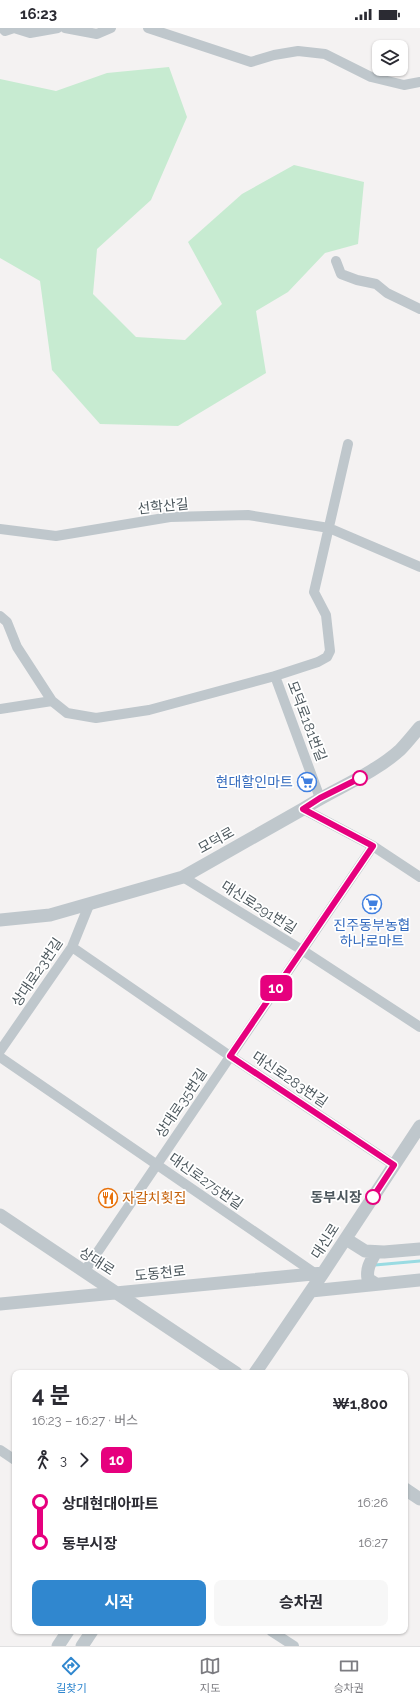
<!DOCTYPE html>
<html lang="ko">
<head>
<meta charset="utf-8">
<style>
  :root { --surface:#fff; --page:#f7f7f7; --text:#2b2b33; --muted:#7c7c81; --line:#e1e1e2; --accent:#3087cf }
  body { margin:0; font-family:Raleway,"Noto Sans KR",sans-serif; background:var(--page); color:var(--text); height:100vh; display:flex; flex-direction:column; font-size:15px; white-space:nowrap }
  * { box-sizing:border-box; margin:0 }
  p { font-size:13px; color:var(--muted) }
  .icon { flex:none; width:22px; height:22px; fill:none; stroke:currentColor; stroke-width:2; stroke-linecap:round; stroke-linejoin:round }
  .map { position:relative; flex:1; overflow:hidden }
  .side { position:absolute; left:12px; top:1342px; width:396px; height:264px; display:flex; flex-direction:column; background:var(--surface); border-radius:8px; box-shadow:0 1px 3px #0004 }
  .side>* { flex:none }
  .badge { padding:0 8px; border-radius:6px; font-size:14px; line-height:26px }
  .fabs { position:absolute; left:372px; top:12px; display:grid; gap:8px }
  .fabs a { display:grid; place-items:center; width:36px; height:36px; border-radius:8px; background:var(--surface); box-shadow:0 1px 3px #0004; font-size:20px }
  .map>.badge { position:absolute; translate:-50% -50%; box-shadow:0 0 0 2px #fff }
  .legs { display:flex; align-items:center; gap:6px; height:44px; padding:0 20px; font-size:13px }
  .legs p { margin-inline-start:auto }
  .summary { display:flex; align-items:center; justify-content:space-between; height:68px; padding:0 20px }
  h1 { font-size:22px; font-weight:700; line-height:30px }
  .cta { display:flex; gap:8px; margin-top:auto; padding:8px 20px }
  .cta a { flex:1; height:46px; border-radius:8px; background:var(--accent); color:#fff; font-size:16px; font-weight:700; line-height:46px; text-align:center }
  .cta a+a { background:var(--page); color:var(--text) }
  ul { padding:0 20px; list-style:none }
  li { display:flex; align-items:center; gap:14px; height:40px; font-size:15px }
  li i { display:grid; place-items:center; width:6px; height:100%; margin:0 5px; background:currentColor }
  li i::after { content:''; width:10px; height:10px; margin:-5px; border:3px solid; border-radius:50%; background:var(--surface) }
  li p { margin-inline-start:auto }
  li:first-child i { background:linear-gradient(#0000 50%,currentColor 0) }
  li:last-child i { background:linear-gradient(currentColor 50%,#0000 0) }
  .status { display:flex; justify-content:space-between; align-items:center; height:28px; padding:0 20px; background:var(--surface); direction:ltr }
  .status svg { height:11px; fill:currentColor }
  .tabs { display:flex; justify-content:space-around; align-items:center; height:56px; border-top:1px solid var(--line); background:var(--surface); font-size:11px; color:var(--muted) }
  .tabs a { display:grid; justify-items:center; gap:2px }
  .tabs .active { color:var(--accent) }
  .map>svg:first-child { display:block }
</style>
</head>
<body>
<div class="status"><b>16:23</b><svg viewBox="0 0 49 12"><path d="M0 12V9h3v3zM5 12V6h3v6zM10 12V3h3v9zM15 12V0h3v12zM26 1h20v11H26zM47 4h2v5h-2z"/></svg></div>
<div class="map">
<svg width="420" height="1618" viewBox="0 0 420 1618">
  <rect width="100%" height="100%" fill="#f4f2f2"/>
  <!-- green -->
  <path fill="#c7ebd1" d="M169,39L187,89L151,172L97,221L93,266L136,309L185,312L222,276L188,214L242,166L294,137L364,154L358,216L325,225L288,264L256,283L266,345L178,398L100,396L52,342L40,253L0,230V51L56,63L107,45Z"/>
  <g fill="none" stroke-linecap="round" stroke-linejoin="round">
    <!-- stream -->
    <path stroke="#99dbe2" stroke-width="3" d="M375,1237L420,1233"/>
    <!-- minor -->
    <path stroke="#bfc7cc" stroke-width="10" d="M2,0L5,3L14,0L30,5L58,0
      M65,0L97,6L111,0
      M148,0L251,34L274,27L298,23L325,26L371,49L404,57L420,54
      M336,233L341,246L357,252L376,256L387,265L420,281
      M0,501L56,508L170,489L248,487L329,500L420,539
      M0,588L7,594L17,619L52,673
      M0,681L52,673L67,685L96,690L149,682L275,648
      M320,770L275,648L318,634L327,629L330,623L326,587L314,564L348,416
      M303,781L373,818L420,849
      M183,849L302,922L420,999
      M72,919L230,1028L394,1137
      M0,1023L72,919L89,877
      M0,1029L316,1246
      M84,1244L373,818
      M0,1422L15,1432
      M271,1603L294,1618"/>
    <!-- tertiary -->
    <path stroke="#bfc7cc" stroke-width="13" d="M0,892L50,887L183,849L303,781C334,761 372,747 400,722C407,715 413,707 420,699
      M0,1187L236,1345
      M346,1211L365,1223L384,1224L420,1221
      M376,1256L368,1251C366,1240 371,1233 376,1224
      M311,1263L420,1252
      M0,1276L323,1245
      M255,1345L323,1245L420,1098
      M405,1461L420,1471
      M58,1618L68,1603
      M82,1618L92,1603"/>
  </g>
  <g fill="none" stroke-linecap="round" stroke-linejoin="round">
    <!-- line-1 casing -->
    <g stroke="#fff" stroke-width="9">
      <path id="line-1" d="M360,750L320,770L303,781L373,818L230,1028L394,1137L373,1169"/>
    </g>
    <!-- line-1 -->
    <use href="#line-1" stroke="#e6007e" stroke-width="6"/>
  </g>
  <!-- icons -->
  <defs>
    <g id="supermarket-ring" transform="scale(1)"><circle r="9.5" fill="#fff" stroke="#3f7fe0" stroke-width="1.5"/><path d="M-6-5.5h2.5l.6 2H6L4.5 2H-2.5L-4.4-4H-6ZM-1.5 3.2a1.3 1.3 0 1 0 .1 0ZM3 3.2a1.3 1.3 0 1 0 .1 0Z" fill="#3f7fe0"/></g>
    <g id="restaurant-ring" transform="scale(1)"><circle r="9.5" fill="#fff" stroke="#e8710a" stroke-width="1.5"/><path d="M-5-6h1v4h1v-4h1v4h1v-4h1v5L-1.5 .5V6h-2V.5L-5-1ZM5-6V6H3V1.5H1.5Q1.5-4 5-6Z" fill="#e8710a"/></g>
  </defs>
  <g fill-rule="evenodd">
    <use href="#supermarket-ring" x="307" y="754"/>
    <use href="#supermarket-ring" x="372" y="876"/>
    <use href="#restaurant-ring" x="108" y="1170"/>
  </g>
  <!-- markers -->
  <g fill="#fff" stroke="#e6007e" stroke-width="2">
    <circle cx="360" cy="750" r="7"/>
    <circle cx="373" cy="1169" r="7"/>
  </g>
  <g text-anchor="middle" stroke-width="3.5" stroke-linejoin="round" paint-order="stroke">
    <!-- street labels -->
    <g font-size="14" fill="#4c575d" stroke="#fff">
      <text transform="translate(163 478) rotate(-6)" y="5">선학산길</text>
      <text transform="translate(307 693) rotate(69)" y="5">모덕로181번길</text>
      <text transform="translate(216 812) rotate(-29)" y="5">모덕로</text>
      <text transform="translate(259 879) rotate(32)" y="5">대신로291번길</text>
      <text transform="translate(37 944) rotate(-56)" y="5">상대로23번길</text>
      <text transform="translate(290 1051) rotate(34)" y="5">대신로283번길</text>
      <text transform="translate(181 1075) rotate(-56)" y="5">상대로35번길</text>
      <text transform="translate(206 1153) rotate(35)" y="5">대신로275번길</text>
      <text transform="translate(325 1213) rotate(-57)" y="5">대신로</text>
      <text transform="translate(97 1233) rotate(33)" y="5">상대로</text>
      <text transform="translate(160 1245) rotate(-6)" y="5">도동천로</text>
    </g>
    <!-- shop labels -->
    <g font-size="14" fill="#366cbe" stroke="#fff" text-anchor="end">
      <text x="293" y="759">현대할인마트</text>
      <text x="372" y="902" text-anchor="middle">진주동부농협<tspan x="372" dy="16">하나로마트</tspan></text>
    </g>
    <!-- stop labels -->
    <g font-size="14" font-weight="bold" fill="#4c575d" stroke="#fff" text-anchor="end">
      <text x="362" y="1174">동부시장</text>
    </g>
    <!-- food labels -->
    <g font-size="14" fill="#c56008" stroke="#fff" text-anchor="start">
      <text x="122" y="1175">자갈치횟집</text>
    </g>
  </g>
</svg>
<div class="fabs">
<a><svg class="icon" aria-label="layers" viewBox="0 0 24 24"><path d="M12 4l9 5-9 5-9-5zM3 14l9 5 9-5"/></svg></a>
</div>
<b class="badge" style="left:276px;top:960px;background:#e6007e;color:#fff">10</b>
<section class="side">
<div class="summary"><div><h1>4 분</h1><p>16:23 – 16:27 · 버스</p></div><b>₩1,800</b></div>
<div class="legs"><svg class="icon" aria-label="walk" viewBox="0 0 24 24"><circle cx="13" cy="4" r="2"/><path d="M13 8l-2 6 4 7M11 14l-3 7M7 12l3-4h3l4 4"/></svg>3<svg class="icon" aria-label="forward" viewBox="0 0 24 24"><path d="M9 5l7 7-7 7"/></svg><b class="badge" style="background:#e6007e;color:#fff">10</b></div>
<ul>
<li><i style="color:#e6007e"></i><b>상대현대아파트</b><p>16:26</p></li>
<li><i style="color:#e6007e"></i><b>동부시장</b><p>16:27</p></li>
</ul>
<div class="cta"><a>시작</a><a>승차권</a></div>
</section>
</div>
<nav class="tabs">
<a class="active"><svg class="icon" aria-label="directions" viewBox="0 0 24 24"><path d="M12 3l9 9-9 9-9-9zM9 14v-3h6M13 9l2 2-2 2"/></svg>길찾기</a>
<a><svg class="icon" aria-label="map" viewBox="0 0 24 24"><path d="M3 6l6-2 6 2 6-2v14l-6 2-6-2-6 2zM9 4v14M15 6v14"/></svg>지도</a>
<a><svg class="icon" aria-label="tickets" viewBox="0 0 24 24"><path d="M3 7h18v10H3zM15 7v10"/></svg>승차권</a>
</nav>
</body>
</html>
